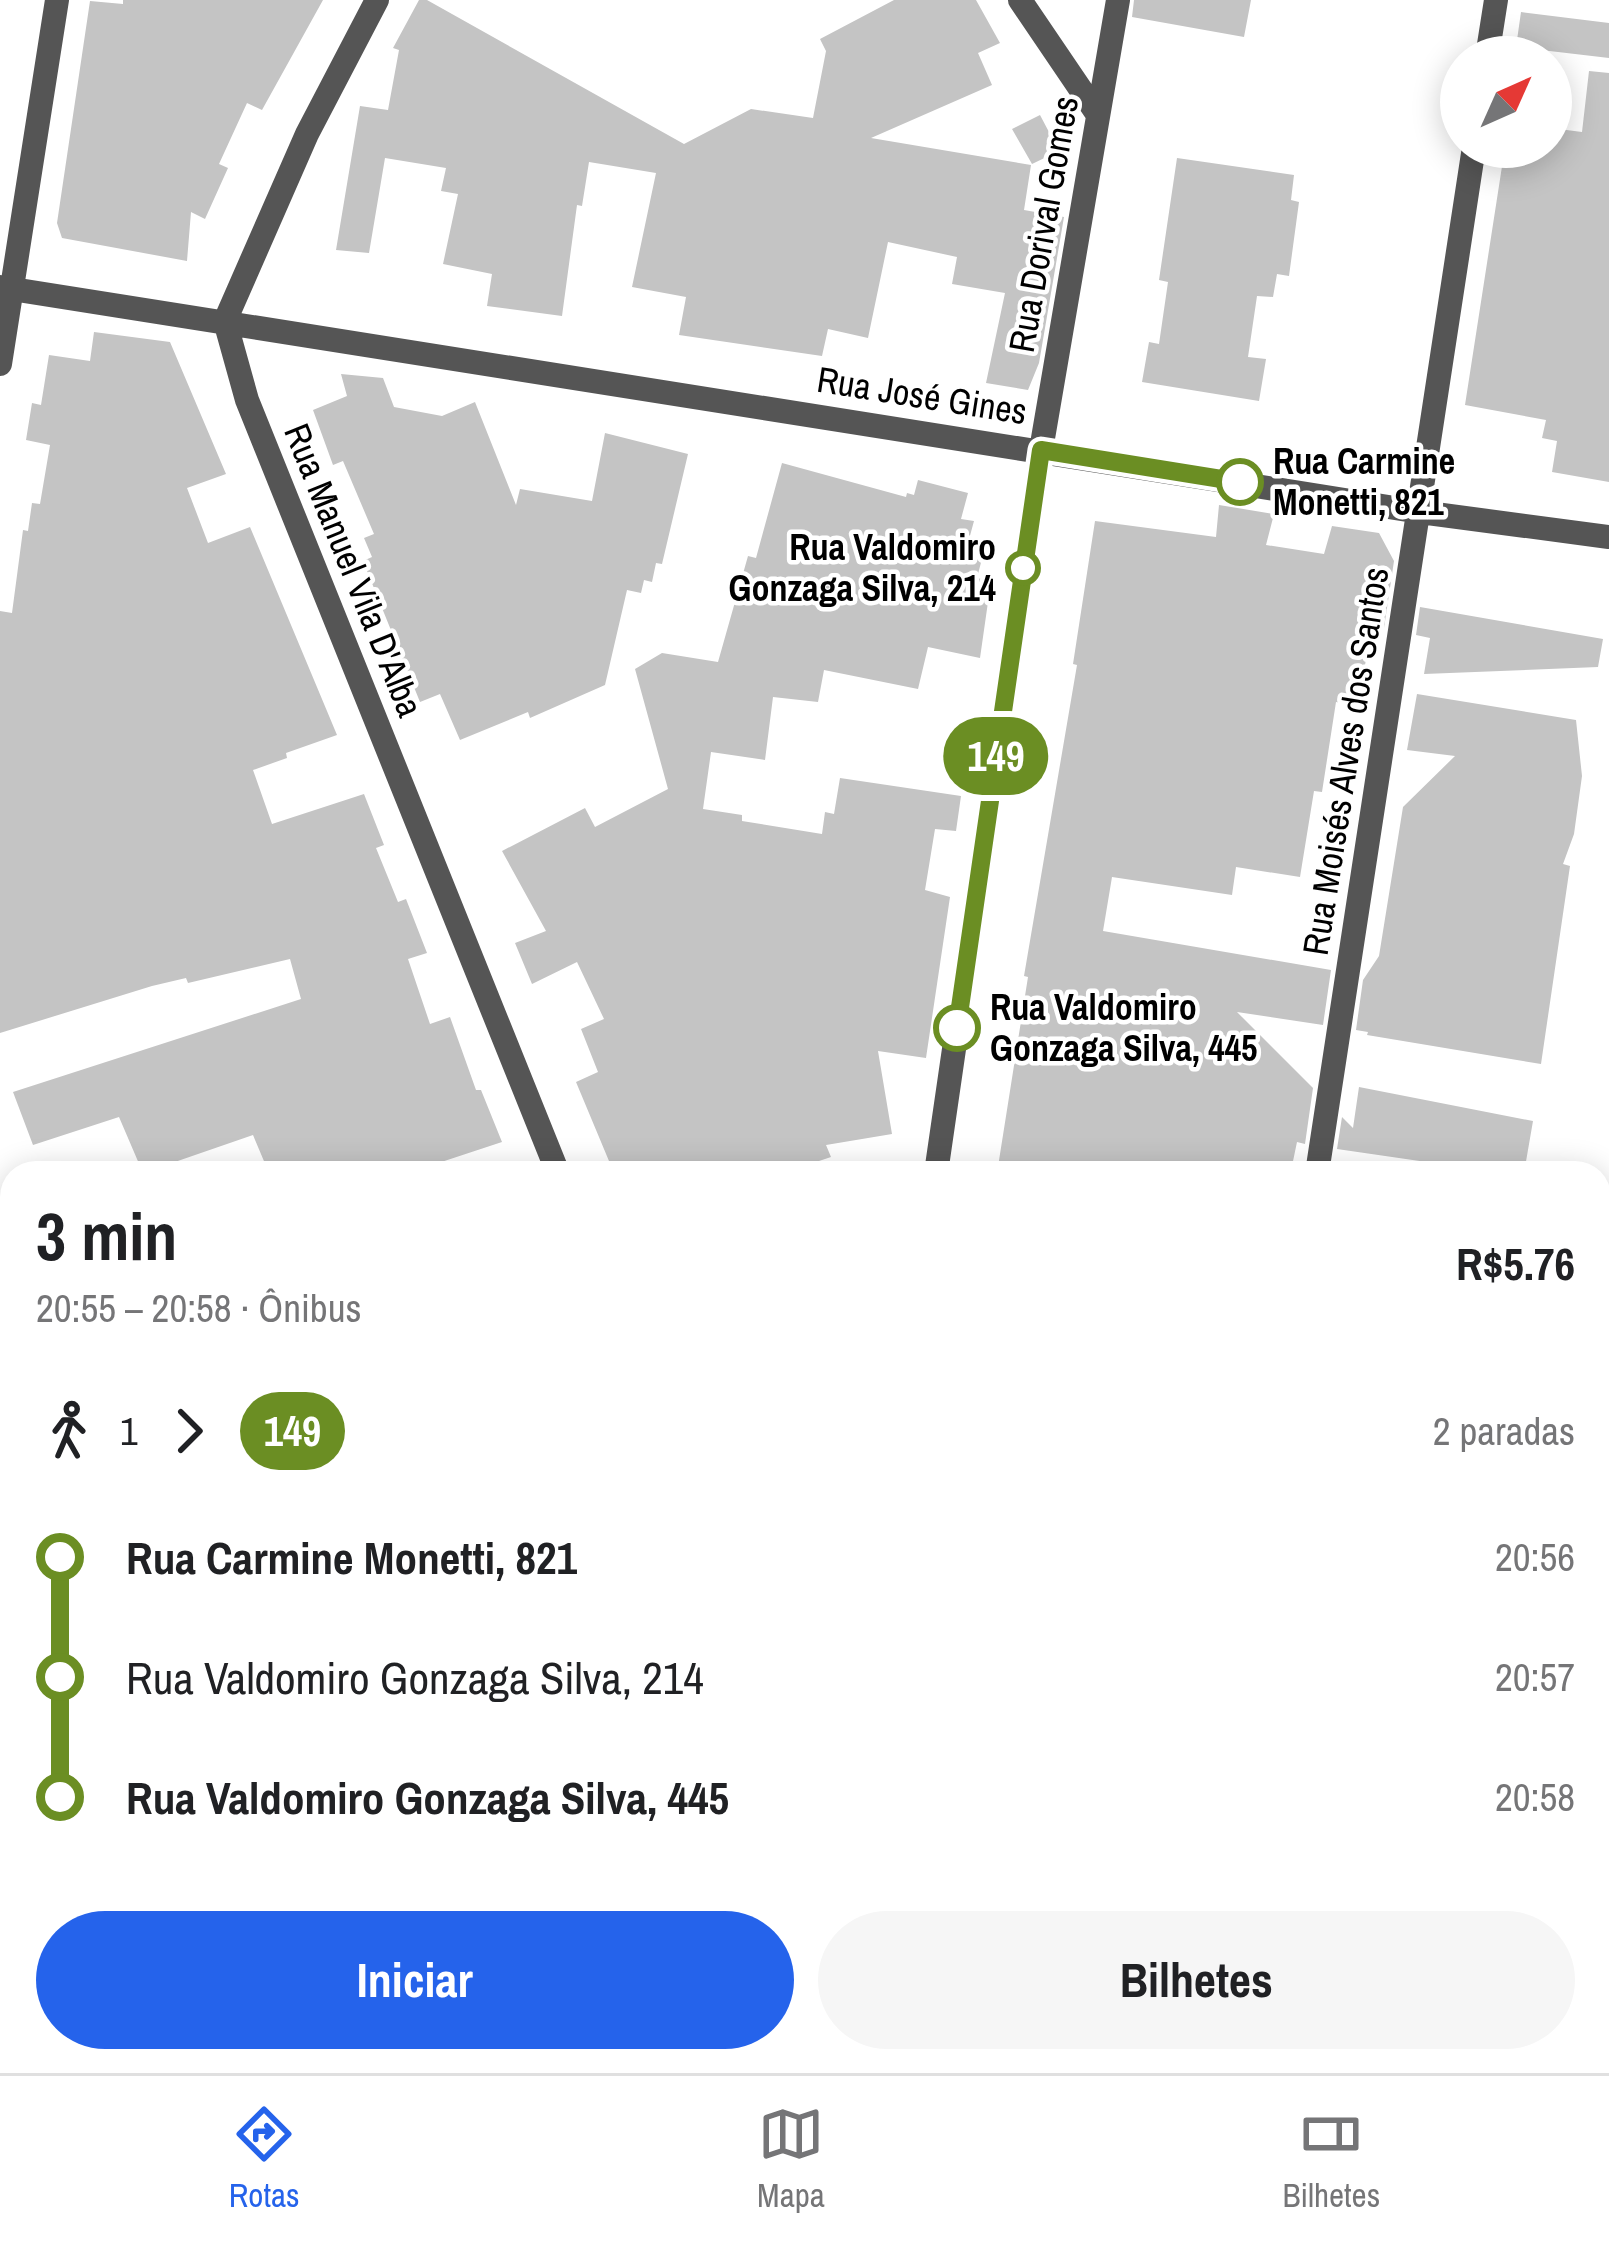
<!DOCTYPE html>
<html lang="pt">
<head>
<meta charset="utf-8">
<style>
  :root { --surface:#fff; --page:#f6f6f6; --text:#202124; --muted:#757577; --line:#e0e0e0; --accent:#2563eb }
  body { margin:0; font-family:"Archivo Narrow",sans-serif; background:var(--page); color:var(--text); height:100vh; display:flex; flex-direction:column; font-size:45px; white-space:nowrap }
  * { box-sizing:border-box; margin:0 }
  p { font-size:39px; color:var(--muted) }
  .icon { flex:none; width:66px; height:66px; fill:none; stroke:currentColor; stroke-width:2; stroke-linecap:round; stroke-linejoin:round }
  .map { position:relative; flex:1; overflow:hidden }
  .details { position:absolute; left:0px; top:1161px; width:1611px; height:912px; display:flex; flex-direction:column; background:var(--surface); border-radius:36px 36px 0 0; box-shadow:0 6px 30px #0003 }
  .details>* { flex:none }
  .badge { padding:0 24px; border-radius:39px; font-size:42px; line-height:78px }
  .needle { width:78px; rotate:45deg }
  .tools { position:absolute; left:1440px; top:36px; display:grid; gap:24px }
  .tools a { display:grid; place-items:center; width:132px; height:132px; border-radius:50%; background:var(--surface); box-shadow:0 6px 30px #0003; font-size:60px }
  .map>.badge { position:absolute; translate:-50% -50%; box-shadow:0 0 0 6px #fff }
  .legs { display:flex; align-items:center; gap:18px; height:132px; padding:0 36px; font-size:39px }
  .legs p { margin-inline-start:auto }
  .headline { display:flex; align-items:center; justify-content:space-between; height:204px; padding:0 36px }
  h1 { font-size:66px; font-weight:700; line-height:90px }
  .action { display:flex; gap:24px; margin-top:auto; padding:24px 36px }
  .action a { flex:1; height:138px; border-radius:72px; background:var(--accent); color:#fff; font-size:48px; font-weight:700; line-height:138px; text-align:center }
  .action a+a { background:var(--page); color:var(--text) }
  ul { padding:0 36px; list-style:none }
  li { display:flex; align-items:center; gap:42px; height:120px; font-size:45px }
  li i { display:grid; place-items:center; width:18px; height:100%; margin:0 15px; background:currentColor }
  li i::after { content:''; width:30px; height:30px; margin:-15px; border:9px solid; border-radius:50%; background:var(--surface) }
  li p { margin-inline-start:auto }
  li:first-child i { background:linear-gradient(#0000 50%,currentColor 0) }
  li:last-child i { background:linear-gradient(currentColor 50%,#0000 0) }
  .dock { display:flex; justify-content:space-around; align-items:center; height:168px; border-top:3px solid var(--line); background:var(--surface); font-size:33px; color:var(--muted) }
  .dock a { display:grid; justify-items:center; gap:6px }
  .dock .current { color:var(--accent) }
  .map>svg:first-child { display:block }
</style>
</head>
<body>
<div class="map">
<svg width="1609" height="2073" viewBox="0 0 1609 2073">
  <rect width="100%" height="100%" fill="#fff"/>
  <!-- building -->
  <path fill="#c4c4c4" d="M123,0H323L262,110L247,103L219,164L228,168L205,219L191,212L187,261L62,238L57,223L90,1L123,4Z
    M419,0H427L684,144L751,109L813,118L826,51L820,39L894,0H976L1000,43L978,53L992,85L871,138L1031,165L1024,210L1064,217L1039,363L1028,390L986,383L1005,293L952,284L957,257L888,242L868,338L828,329L822,356L679,335L686,297L632,287L656,173L589,162L582,206L577,205L562,316L487,306L492,274L443,264L458,194L441,191L446,168L385,158L369,253L336,250L360,106L388,110L399,50L393,48Z
    M1134,0H1251L1244,37L1132,17Z
    M1521,12L1609,23V58L1516,47Z
    M1589,71L1609,73V482L1552,472L1557,441L1542,438L1546,420L1465,405L1505,147H1551V128L1582,132Z
    M1040,115L1059,151L1032,164L1012,129Z
    M1177,158L1294,175L1291,200L1299,202L1289,276L1277,274L1273,297L1257,296L1248,357L1266,359L1259,401L1142,382L1149,342L1159,344L1168,282L1159,280Z
    M94,332L170,342L226,474L187,488L208,543L250,527L337,735L286,753L287,758L253,770L272,824L364,794L384,845L376,848L398,902L406,899L427,953L408,959L430,1024L450,1017L476,1090H481L502,1142L408,1173H269L253,1135L143,1173L119,1117L33,1145L13,1092L301,999L290,959L188,983L186,978L152,986L0,1033V611L12,613L23,530L28,531L32,503L40,504L50,445L26,440L32,403L41,405L49,355L90,361Z
    M341,374L383,378L394,407L442,416L475,402L516,505L520,489L592,501L605,433L688,454L662,564L656,563L652,582L644,580L641,593L627,590L605,685L530,718L528,712L460,740L440,694L420,702L363,561L372,557L364,538L374,534L343,461L333,465L313,410L347,396Z
    M782,463L906,497L907,493L914,495L918,480L968,493L961,519L974,521L968,543L985,547L977,578L991,581L980,658L928,647L918,689L824,670L818,702L773,697L765,760L711,752L703,809L742,815V821L822,834L825,812L834,814L840,778L961,796L956,831L935,829L925,890L950,897L926,1058L878,1051L892,1134L826,1145L831,1157L819,1161L823,1173H614L576,1082L598,1072L581,1029L604,1019L577,962L532,984L515,943L546,931L502,851L585,808L595,827L668,789L635,669L662,653L718,662L748,556L756,558Z
    M1219,505L1274,514L1266,545L1324,554L1332,526L1379,533L1394,561L1384,628L1371,625L1359,706L1336,702L1322,792L1314,791L1300,877L1236,867L1232,895L1112,877L1103,931L1331,970L1323,1025L1237,1012L1313,1088L1305,1144L1297,1142L1292,1166L1276,1163L1275,1173H997L1028,977L1024,976L1077,665L1073,664L1095,521L1216,537Z
    M1420,607L1603,639L1598,667L1424,674L1430,638L1416,635Z
    M1417,694L1576,720L1582,776L1574,834L1563,864L1570,866L1541,1064L1367,1035L1368,1032L1356,1030L1363,980L1379,956L1403,807L1455,756L1407,750Z
    M1359,1087L1533,1121L1524,1173H1453L1454,1166L1337,1149L1342,1117L1353,1128Z"/>
  <g fill="none" stroke-linecap="round" stroke-linejoin="round">
    <!-- minor -->
    <path stroke="#555" stroke-width="24" d="M377,0L307,134L225,321L247,400L558,1173
      M1020,0L1098,115
      M1487,57L1496,0
      M0,287L1420,512L1609,537
      M0,364L57,0
      M936,1173L1041,450L1118,0
      M1317,1173L1474,147
      M0,1234L12,1261
      M1599,1811L1609,1817
      M1599,1968L1609,1928
      M371,2061L376,2073
      M84,2073L86,2061
      M524,2073L532,2061
      M822,2073L824,2061
      M1178,2073L1180,2061
      M1573,2073L1576,2061"/>
  </g>
  <g fill="none" stroke-linecap="round" stroke-linejoin="round">
    <!-- line-1 casing -->
    <g stroke="#fff" stroke-width="27">
      <path id="line-1" d="M957,1028L1041,450L1240,482"/>
    </g>
    <!-- line-1 -->
    <use href="#line-1" stroke="#6b8e23" stroke-width="18"/>
  </g>
  <!-- markers -->
  <g fill="#fff" stroke="#6b8e23" stroke-width="6">
    <circle cx="1240" cy="482" r="21"/>
    <circle cx="1023" cy="568" r="15"/>
    <circle cx="957" cy="1028" r="21"/>
  </g>
  <g text-anchor="middle" stroke-width="9" stroke-linejoin="round" paint-order="stroke">
    <!-- street labels -->
    <g font-size="36" fill="#000" stroke="#fff">
      <text transform="translate(1043 224) rotate(-80)" y="13">Rua Dorival Gomes</text>
      <text transform="translate(922 395) rotate(9)" y="13">Rua José Gines</text>
      <text transform="translate(354 570) rotate(68)" y="13">Rua Manuel Vila D'Alba</text>
      <text transform="translate(1345 761) rotate(-81)" y="13">Rua Moisés Alves dos Santos</text>
    </g>
    <!-- stop labels -->
    <g font-size="36" font-weight="bold" fill="#000" stroke="#fff" text-anchor="start">
      <text x="1273" y="474">Rua Carmine<tspan x="1273" dy="41">Monetti, 821</tspan></text>
      <text x="996" y="560" text-anchor="end">Rua Valdomiro<tspan x="996" dy="41">Gonzaga Silva, 214</tspan></text>
      <text x="990" y="1020">Rua Valdomiro<tspan x="990" dy="41">Gonzaga Silva, 445</tspan></text>
    </g>
  </g>
</svg>
<div class="tools">
<a><svg class="needle" viewBox="-14 -14 28 28"><path d="M0-13l5 13h-10z" fill="#e53935"/><path d="M0 13l5-13h-10z" fill="#757577"/></svg></a>
</div>
<b class="badge" style="left:996px;top:756px;background:#6b8e23;color:#fff">149</b>
<section class="details">
<div class="headline"><div><h1>3 min</h1><p>20:55 – 20:58 · Ônibus</p></div><b>R$5.76</b></div>
<div class="legs"><svg class="icon" aria-label="walk" viewBox="0 0 24 24"><circle cx="13" cy="4" r="2"/><path d="M13 8l-2 6 4 7M11 14l-3 7M7 12l3-4h3l4 4"/></svg>1<svg class="icon" aria-label="forward" viewBox="0 0 24 24"><path d="M9 5l7 7-7 7"/></svg><b class="badge" style="background:#6b8e23;color:#fff">149</b><p>2 paradas</p></div>
<ul>
<li><i style="color:#6b8e23"></i><b>Rua Carmine Monetti, 821</b><p>20:56</p></li>
<li><i style="color:#6b8e23"></i><span>Rua Valdomiro Gonzaga Silva, 214</span><p>20:57</p></li>
<li><i style="color:#6b8e23"></i><b>Rua Valdomiro Gonzaga Silva, 445</b><p>20:58</p></li>
</ul>
<div class="action"><a>Iniciar</a><a>Bilhetes</a></div>
</section>
</div>
<nav class="dock">
<a class="current"><svg class="icon" aria-label="directions" viewBox="0 0 24 24"><path d="M12 3l9 9-9 9-9-9zM9 14v-3h6M13 9l2 2-2 2"/></svg>Rotas</a>
<a><svg class="icon" aria-label="map" viewBox="0 0 24 24"><path d="M3 6l6-2 6 2 6-2v14l-6 2-6-2-6 2zM9 4v14M15 6v14"/></svg>Mapa</a>
<a><svg class="icon" aria-label="tickets" viewBox="0 0 24 24"><path d="M3 7h18v10H3zM15 7v10"/></svg>Bilhetes</a>
</nav>
</body>
</html>
